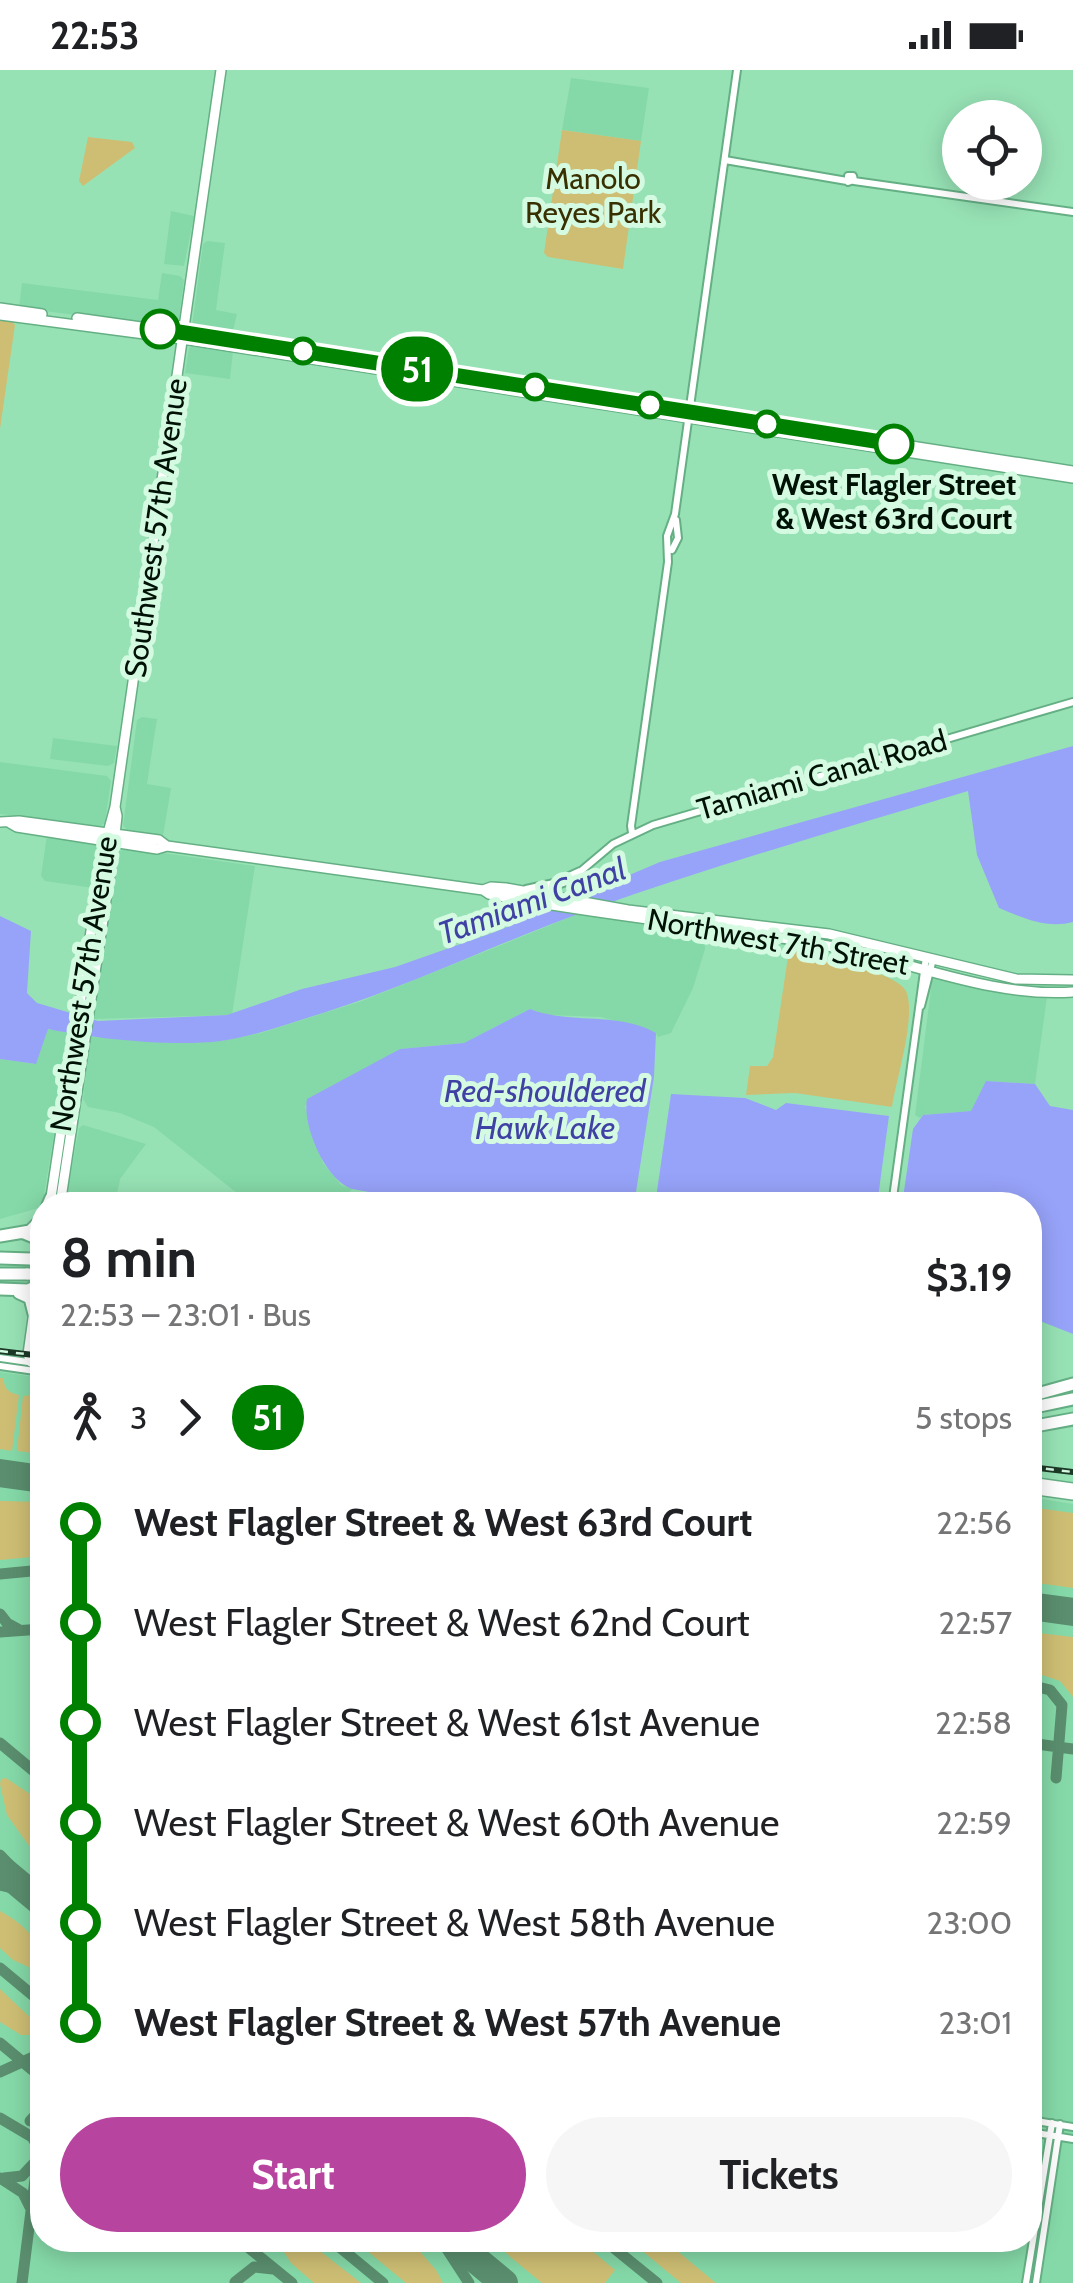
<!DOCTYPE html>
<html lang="en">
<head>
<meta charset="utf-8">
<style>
  :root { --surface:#fff; --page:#f6f6f6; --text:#202124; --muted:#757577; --accent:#b7449e }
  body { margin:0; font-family:Cabin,sans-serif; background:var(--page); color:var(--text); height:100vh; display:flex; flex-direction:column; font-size:38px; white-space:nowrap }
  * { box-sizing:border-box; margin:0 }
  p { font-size:32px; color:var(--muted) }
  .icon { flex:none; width:55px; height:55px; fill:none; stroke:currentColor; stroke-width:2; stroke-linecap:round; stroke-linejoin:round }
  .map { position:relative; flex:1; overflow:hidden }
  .panel { position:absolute; left:30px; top:1122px; width:1012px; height:1060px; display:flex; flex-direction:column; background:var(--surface); border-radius:40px; box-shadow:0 5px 25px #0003 }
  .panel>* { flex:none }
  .badge { padding:0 20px; border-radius:32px; font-size:35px; line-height:65px }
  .tools { position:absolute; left:942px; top:30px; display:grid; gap:20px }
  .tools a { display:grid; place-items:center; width:100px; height:100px; border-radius:50%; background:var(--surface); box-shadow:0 5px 25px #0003; font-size:50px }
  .map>.badge { position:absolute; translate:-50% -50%; box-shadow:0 0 0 5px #fff }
  .legs { display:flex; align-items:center; gap:15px; height:110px; padding:0 30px; font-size:32px }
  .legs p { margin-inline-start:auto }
  .head { display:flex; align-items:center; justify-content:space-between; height:170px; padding:0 30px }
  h1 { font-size:55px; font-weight:700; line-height:75px }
  .button { display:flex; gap:20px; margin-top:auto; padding:20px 30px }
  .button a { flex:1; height:115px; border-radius:60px; background:var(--accent); color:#fff; font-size:40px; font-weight:700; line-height:115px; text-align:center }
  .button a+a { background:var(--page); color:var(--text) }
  ul { padding:0 30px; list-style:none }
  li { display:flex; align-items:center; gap:35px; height:100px; font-size:38px }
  li i { display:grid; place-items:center; width:15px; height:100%; margin:0 12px; background:currentColor }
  li i::after { content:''; width:25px; height:25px; margin:-12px; border:8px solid; border-radius:50%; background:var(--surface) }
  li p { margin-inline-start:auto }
  li:first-child i { background:linear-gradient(#0000 50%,currentColor 0) }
  li:last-child i { background:linear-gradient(currentColor 50%,#0000 0) }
  .status { display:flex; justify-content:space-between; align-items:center; height:70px; padding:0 50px; background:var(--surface); direction:ltr }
  .status svg { height:28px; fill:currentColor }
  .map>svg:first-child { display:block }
</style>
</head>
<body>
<div class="status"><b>22:53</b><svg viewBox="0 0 49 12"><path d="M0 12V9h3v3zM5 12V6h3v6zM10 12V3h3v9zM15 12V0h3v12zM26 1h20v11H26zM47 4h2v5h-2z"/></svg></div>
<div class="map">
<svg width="1073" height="2213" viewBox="0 0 1073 2213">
  <rect width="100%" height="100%" fill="#97e2b5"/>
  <!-- built -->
  <path fill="#85d9a8" d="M571,8L649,18L641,71L562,60Z
    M171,141L194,146L184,196L164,194Z
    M207,171L225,173L216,240L237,244L232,265L196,261L192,256L203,174Z
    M162,203L180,206L184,210L178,255L173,257L19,238L22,213L158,230Z
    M193,274L233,281L230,309L185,303L189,278Z
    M142,647L157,649L147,714L171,718L163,766L127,760L123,756L137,650Z
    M53,668L117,676L114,693L108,696L50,689Z
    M0,692L107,706L111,711L105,753L101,756L0,744Z
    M47,765L98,774L93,818L45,811L41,806Z
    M128,778L255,796L232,945L93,949L117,787L120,781Z
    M578,844L704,862L705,879L693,918L671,963L658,967L656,963L601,947L546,945L530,939L464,973L400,979L305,1036L323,1093L341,1115L352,1119L338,1135H252L154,1057L120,1043L88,1037L83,1029L90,967L221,971L261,963L362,931Z
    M935,907L993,920L1047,927L1035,1014L987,1011L972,1041L923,1045L920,1048L915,1045L932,911Z
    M47,959L71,963L42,1137L0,1149V989L35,994Z
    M83,1055L146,1074L120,1109L115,1135H65L79,1058Z
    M0,1302L42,1308V2170H1030V1427L1073,1434V2213H0Z"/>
  <!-- green -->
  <path fill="#cebe74" d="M562,60L641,71L623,199L548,187L544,183Z
    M88,67L132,72L135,78L83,116L79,111Z
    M0,249L11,250L15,255L0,359Z
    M789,880C812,885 896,901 906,921C917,945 896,1010 892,1037L795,1023L746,1025L750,996H767L773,987Z
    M0,1308H4C3,1319 10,1323 19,1325L12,1381L0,1379Z
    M38,1312L42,1313V1384L17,1381L23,1326L36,1325Z
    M0,1431L42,1432V1486L0,1490Z
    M1030,1437L1073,1443V1518L1030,1512Z
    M1030,1562L1073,1567V1627L1060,1611L1030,1601Z
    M6,1708L42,1732V1794L7,1745L0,1714L1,1709Z
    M0,1841C27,1856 43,1872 42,1903L13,1890L0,1878Z
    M0,1919L34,1951L36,1957L31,1965H21L0,1952Z
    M276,2170H306L361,2213H314L291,2193Z
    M354,2170H410L436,2200L443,2213H406Z
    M490,2170H579L615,2200L605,2213H542Z
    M629,2170H664L716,2213H681Z"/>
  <!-- water -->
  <path fill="#97a3f9" d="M1073,676V852C1047,859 1023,848 999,838L977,785L968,721C842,759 715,795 592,839C501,871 415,914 323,943C289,953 256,966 221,971C172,977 96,969 48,959L36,994L0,989V846L31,861L27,923L37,933L98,951L227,945L302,919L395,897L495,862L660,792Z
    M530,939C570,955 617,941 656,963L654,1007L634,1135H444L352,1119C325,1110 302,1055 307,1029L400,979L464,973Z
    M986,1011L1035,1014L1050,1036L1073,1040V1264L1035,1249L1030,1250V1135H902L913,1059L923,1045L971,1041Z
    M671,1024L745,1028L776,1040L786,1033L889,1046L877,1135H655Z"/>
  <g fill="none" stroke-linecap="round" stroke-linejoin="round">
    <!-- taxiway -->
    <path stroke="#5a8e6e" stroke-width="11" d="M0,1409L42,1411
      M0,1504L42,1500
      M0,1544L7,1553L18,1559
      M0,1562L42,1559
      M1030,1615L1050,1620L1062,1635L1056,1708
      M0,1673L42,1708
      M1030,1673L1073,1679
      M0,1785L42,1829
      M0,1800L42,1841
      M0,1815L21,1820
      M0,1898L42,1933
      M0,1973L42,2008
      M0,2002L42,1983
      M0,2048L32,2067L39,2078
      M30,2051L42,2038
      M0,2108L23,2123L30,2137
      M4,2108L22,2106L37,2090
      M239,2170L292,2213
      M331,2170L383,2213
      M441,2170L469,2213
      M604,2170L657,2213
      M235,2212L254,2197L273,2199
      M22,2213L42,2054"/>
    <!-- runway -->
    <path stroke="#5a8e6e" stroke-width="28" d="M0,1403L42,1409
      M1030,1536L1073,1542
      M0,1798L42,1833
      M452,2170L504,2213"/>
    <!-- minor casing -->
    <g stroke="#65af84" stroke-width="10">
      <path id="minor" d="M725,90L847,111
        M848,106H853L854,110L848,112Z
        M854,111L1073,142
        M672,480L678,468L676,450
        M632,763L631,756L668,492L667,466L675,444L737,0
        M526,819L554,813L580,801
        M537,822L569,811L613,774L653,755L1073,632
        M921,936L933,889
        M892,1135L926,887
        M0,1288L42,1294
        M0,1296L42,1302
        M1030,2050L1073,2057
        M1030,2062L1073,2069
        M1026,2213L1052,2053
        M1036,2213L1060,2054"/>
    </g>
    <!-- major casing -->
    <g stroke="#65af84" stroke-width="12">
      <path id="major" d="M0,238L42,244
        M0,245L190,270L1073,408
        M77,248L141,257
        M201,265L655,336
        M744,350L1073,401
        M0,752L19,751L159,770L167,776
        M10,753L17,757L157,779L167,776L483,820L489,824C601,846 715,855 828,876C908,890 990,928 1073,922
        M483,820L491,817L506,818L628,840L829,864L1016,909L1073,910
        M50,1134L103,781L115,737L221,0
        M60,1135L113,783L117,746L115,737
        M31,1292C46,1265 38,1241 38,1212
        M31,1292L28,1284L34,1241
        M1030,1412L1073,1418
        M1030,1419L1073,1425"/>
    </g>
    <!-- highway casing -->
    <g stroke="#65af84" stroke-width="15">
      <path id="highway" d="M48,1135L51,1128
        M24,1163L36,1168L42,1181
        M0,1166L30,1161L42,1149
        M0,1188L31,1189
        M0,1204H28
        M0,1219L28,1220L37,1216
        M19,1223L30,1228L34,1244
        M39,1267L42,1261
        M1030,1326L1073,1314
        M1030,1338L1073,1329
        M1030,1357L1073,1349"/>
    </g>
    <!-- minor -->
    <use href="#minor" stroke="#fff" stroke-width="6"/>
    <!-- major -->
    <use href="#major" stroke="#fff" stroke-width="9"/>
    <!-- highway -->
    <use href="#highway" stroke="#fff" stroke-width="11"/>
    <!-- rail casing -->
    <g stroke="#1c3927" stroke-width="6">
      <path id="rail" d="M0,1281L42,1286
        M1030,1397L1073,1402"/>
    </g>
    <!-- rail -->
    <use href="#rail" stroke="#d5fae2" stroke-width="2.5" stroke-dasharray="8" stroke-linecap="butt"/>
    <!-- highway-bridge casing -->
    <g stroke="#65af84" stroke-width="15" stroke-linecap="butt">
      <path id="highway-bridge" d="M31,1189L42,1190
        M28,1204L42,1205"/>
    </g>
    <!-- highway-bridge -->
    <use href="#highway-bridge" stroke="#fff" stroke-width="11"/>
  </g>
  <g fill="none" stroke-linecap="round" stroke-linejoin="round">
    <!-- line-1 casing -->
    <g stroke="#fff" stroke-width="22">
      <path id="line-1" d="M160,259L894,374"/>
    </g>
    <!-- line-1 -->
    <use href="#line-1" stroke="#008000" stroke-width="15"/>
  </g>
  <!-- markers -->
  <g fill="#fff" stroke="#008000" stroke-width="5">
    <circle cx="160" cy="259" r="18"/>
    <circle cx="303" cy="281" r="12"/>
    <circle cx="535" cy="317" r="12"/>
    <circle cx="650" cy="335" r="12"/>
    <circle cx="767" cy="354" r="12"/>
    <circle cx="894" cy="374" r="18"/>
  </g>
  <g text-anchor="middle" stroke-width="10" stroke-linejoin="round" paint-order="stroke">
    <!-- park labels -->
    <g font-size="30" fill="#393002" stroke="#d5fae2">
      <text x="593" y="119">Manolo<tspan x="593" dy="34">Reyes Park</tspan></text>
    </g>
    <!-- stop labels -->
    <g font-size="30" font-weight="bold" fill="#001206" stroke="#d5fae2">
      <text x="894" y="425">West Flagler Street<tspan x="894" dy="34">&amp; West 63rd Court</tspan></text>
    </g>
    <!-- street labels -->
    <g font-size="30" fill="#001206" stroke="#d5fae2">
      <text transform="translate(156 458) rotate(-82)" y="10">Southwest 57th Avenue</text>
      <text transform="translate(822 705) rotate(-16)" y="10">Tamiami Canal Road</text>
      <text transform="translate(778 872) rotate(10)" y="10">Northwest 7th Street</text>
      <text transform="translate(84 914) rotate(-81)" y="10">Northwest 57th Avenue</text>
    </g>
    <!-- water labels -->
    <g font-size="32" font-style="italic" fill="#4041a4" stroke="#d5fae2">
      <text transform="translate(532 831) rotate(-20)" y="11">Tamiami Canal</text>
      <text x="545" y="1032">Red-shouldered<tspan x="545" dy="37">Hawk Lake</tspan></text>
    </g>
  </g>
</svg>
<div class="tools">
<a><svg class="icon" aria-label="locate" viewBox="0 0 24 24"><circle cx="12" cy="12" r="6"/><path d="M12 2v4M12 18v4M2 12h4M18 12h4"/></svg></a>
</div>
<b class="badge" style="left:417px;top:299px;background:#008000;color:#fff">51</b>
<section class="panel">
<div class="head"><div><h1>8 min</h1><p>22:53 – 23:01 · Bus</p></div><b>$3.19</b></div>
<div class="legs"><svg class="icon" aria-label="walk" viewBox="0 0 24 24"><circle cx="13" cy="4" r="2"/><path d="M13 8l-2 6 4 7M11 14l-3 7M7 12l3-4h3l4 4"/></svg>3<svg class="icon" aria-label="forward" viewBox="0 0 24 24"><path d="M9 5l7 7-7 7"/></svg><b class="badge" style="background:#008000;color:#fff">51</b><p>5 stops</p></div>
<ul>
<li><i style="color:#008000"></i><b>West Flagler Street &amp; West 63rd Court</b><p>22:56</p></li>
<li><i style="color:#008000"></i><span>West Flagler Street &amp; West 62nd Court</span><p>22:57</p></li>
<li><i style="color:#008000"></i><span>West Flagler Street &amp; West 61st Avenue</span><p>22:58</p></li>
<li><i style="color:#008000"></i><span>West Flagler Street &amp; West 60th Avenue</span><p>22:59</p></li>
<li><i style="color:#008000"></i><span>West Flagler Street &amp; West 58th Avenue</span><p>23:00</p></li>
<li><i style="color:#008000"></i><b>West Flagler Street &amp; West 57th Avenue</b><p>23:01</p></li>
</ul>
<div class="button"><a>Start</a><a>Tickets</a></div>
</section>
</div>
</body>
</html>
